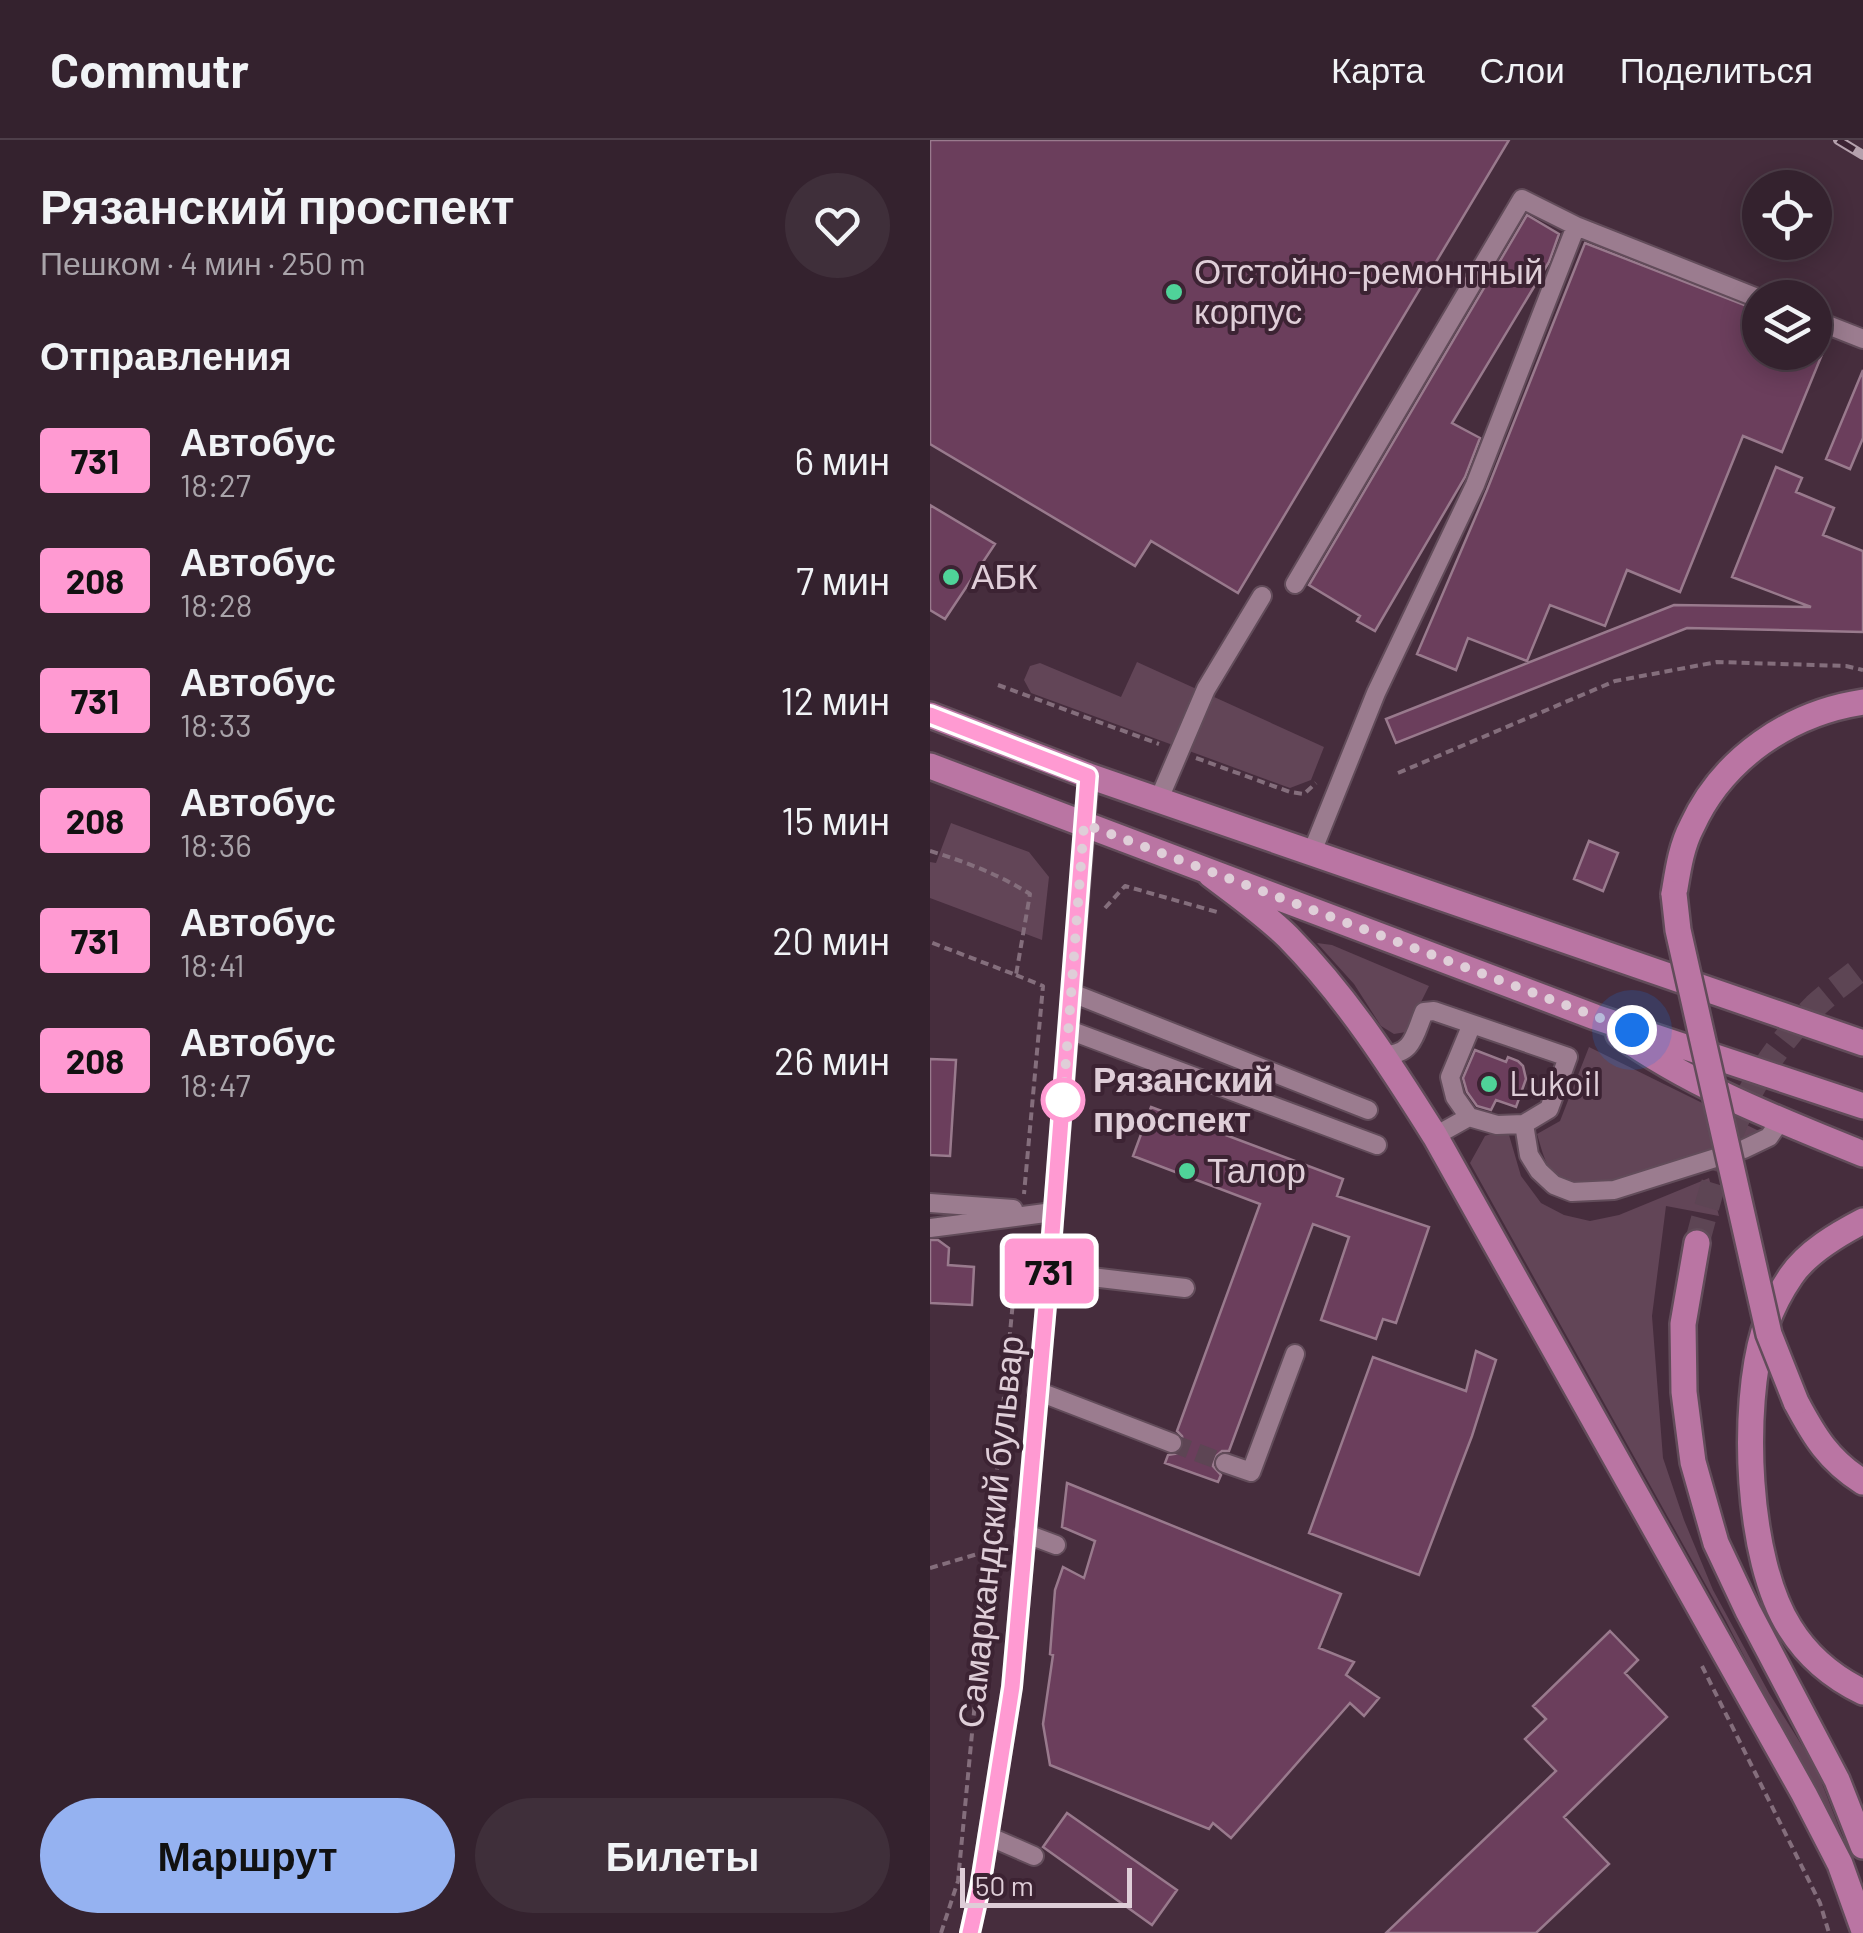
<!DOCTYPE html>
<html lang="ru">
<head>
<meta charset="utf-8">
<style>
  :root { --surface:#34222e; --page:#3f2f3a; --text:#f1f3f6; --muted:#a9a4aa; --line:#4e3f4a; --accent:#95b2f1 }
  body { margin:0; font-family:Barlow,sans-serif; background:var(--page); color:var(--text); height:100vh; display:flex; flex-direction:column; font-size:38px; white-space:nowrap }
  * { box-sizing:border-box; margin:0 }
  p { font-size:32px; color:var(--muted) }
  .icon { flex:none; width:55px; height:55px; fill:none; stroke:currentColor; stroke-width:2; stroke-linecap:round; stroke-linejoin:round }
  .map { position:relative; flex:1; overflow:hidden }
  .details { display:flex; flex-direction:column; background:var(--surface); width:930px }
  .details>* { flex:none }
  .badge { padding:0 20px; border-radius:8px; font-size:35px; line-height:65px }
  .fabs { position:absolute; left:812px; top:30px; display:grid; gap:20px }
  .fabs a { display:grid; place-items:center; width:90px; height:90px; border-radius:50%; background:var(--surface); box-shadow:0 5px 25px #0003,0 0 0 2px var(--line); font-size:50px }
  .scale { position:absolute; left:30px; bottom:25px; width:172px; box-sizing:border-box; padding-left:10px; border:5px solid #dfced8; border-top:0; font-size:28px; line-height:35px; white-space:nowrap; color:#dfced8; -webkit-text-stroke:8px #3c2333; paint-order:stroke }
  .you { position:absolute; width:50px; height:50px; margin:-25px; border:8px solid #fff; border-radius:50%; background:#1a73e8; box-shadow:0 0 0 15px #1a73e833 }
  .map>.badge { position:absolute; translate:-50% -50%; box-shadow:0 0 0 5px #fff }
  h2 { padding:0 40px; font-size:38px; line-height:90px }
  .round { display:grid; place-items:center; flex:none; width:105px; height:105px; border-radius:52px; background:var(--page) }
  .summary { display:flex; align-items:center; justify-content:space-between; height:170px; padding:0 40px }
  h1 { font-size:48px; font-weight:700; line-height:75px }
  .cta { display:flex; gap:20px; margin-top:auto; padding:20px 40px }
  .cta a { flex:1; height:115px; border-radius:60px; background:var(--accent); color:#111; font-size:40px; font-weight:700; line-height:115px; text-align:center }
  .cta a+a { background:var(--page); color:var(--text) }
  ul { padding:0; list-style:none }
  li { display:flex; align-items:center; gap:30px; height:120px; padding:0 40px }
  li div { flex:1 }
  li b { display:block; font-size:38px }
  li em { font-style:normal }
  li .badge { min-width:110px; font-weight:700; text-align:center }
  header { display:flex; align-items:center; gap:60px; box-sizing:border-box; height:140px; padding:0 50px; background:var(--surface); border-bottom:2px solid var(--line) }
  header strong { font-size:48px }
  nav { display:flex; gap:55px; margin-inline-start:auto; font-size:35px }
  main { display:flex; flex:1; min-height:0 }
  .map>svg:first-child { display:block }
</style>
</head>
<body>
<header>
<strong>Commutr</strong>
<nav><a>Карта</a><a>Слои</a><a>Поделиться</a></nav>
</header>
<main>
<section class="details">
<div class="summary"><div><h1>Рязанский проспект</h1><p>Пешком · 4 мин · 250 m</p></div><a class="round"><svg class="icon" aria-label="heart" viewBox="0 0 24 24"><path d="M12 20l-8-8c-3-5 5-10 8-4 3-6 11-1 8 4z"/></svg></a></div>
<h2>Отправления</h2>
<ul>
<li><span class="badge" style="background:#ff9ad2;color:#111">731</span><div><b>Автобус</b><p>18:27</p></div><em>6 мин</em></li>
<li><span class="badge" style="background:#ff9ad2;color:#111">208</span><div><b>Автобус</b><p>18:28</p></div><em>7 мин</em></li>
<li><span class="badge" style="background:#ff9ad2;color:#111">731</span><div><b>Автобус</b><p>18:33</p></div><em>12 мин</em></li>
<li><span class="badge" style="background:#ff9ad2;color:#111">208</span><div><b>Автобус</b><p>18:36</p></div><em>15 мин</em></li>
<li><span class="badge" style="background:#ff9ad2;color:#111">731</span><div><b>Автобус</b><p>18:41</p></div><em>20 мин</em></li>
<li><span class="badge" style="background:#ff9ad2;color:#111">208</span><div><b>Автобус</b><p>18:47</p></div><em>26 мин</em></li>
</ul>
<div class="cta"><a>Маршрут</a><a>Билеты</a></div>
</section>
<div class="map">
<svg width="933" height="1793" viewBox="0 0 933 1793">
  <rect width="100%" height="100%" fill="#462d3d"/>
  <!-- green -->
  <path fill="#624557" d="M207,522L394,607L381,640L360,648L101,553L94,540L100,526L110,523L191,557Z
    M21,683L99,712L119,737L112,800L0,758V722L6,723Z
    M387,803L402,805L499,846L476,892L464,894L451,886L424,844Z
    M659,907L831,992C794,1005 661,1061 631,1041C616,1031 612,1010 607,994L630,981Z
    M566,992L579,995L591,1036L611,1063L634,1075L660,1081L689,1075L779,1038L789,1076L736,1066L722,1176L733,1318L754,1380L783,1450L839,1553L886,1628L929,1739L796,1481L540,1023L555,996Z"/>
  <!-- building -->
  <path fill="#6b3e5c" stroke="#997a8d" stroke-width="2.5" d="M0,0H579L308,453L221,401L205,426L0,304Z
    M597,75L629,94L619,122L522,283L550,298L535,337L445,491L427,481L430,476L379,445Z
    M655,103L830,171V212H893L852,312L813,296L750,452L697,430L675,486L620,465L597,521L538,498L526,530L487,514L557,350Z
    M933,230V298L920,329L896,319Z
    M846,327L872,338L866,352L904,368L893,395L933,411V492L757,488L466,603L456,579L744,465L881,467L802,437Z
    M0,365L65,404L15,479L0,470Z
    M659,701L688,713L673,751L644,739Z
    M545,910L576,922L578,917L588,921L593,926L596,939L586,967L566,960L561,970L547,966L537,952L533,938Z
    M0,919L26,920L20,1016L0,1015Z
    M221,967L413,1039L407,1056L499,1087L466,1183L453,1179L446,1199L391,1180L419,1097L383,1084L299,1311H292L284,1318L283,1326L291,1335L288,1342L235,1323L238,1315L249,1313L254,1307L252,1296L247,1291L330,1064L203,1016Z
    M0,1100H8L19,1108L18,1125L44,1127L42,1165L0,1163Z
    M546,1211L566,1220L542,1296L489,1435L379,1393L443,1217L536,1251Z
    M137,1343L411,1454L389,1508L424,1522L416,1535L449,1558L434,1576L420,1563L301,1698L283,1683L279,1689L120,1625L113,1584L123,1515L120,1514L125,1450L133,1427L154,1438L165,1401L132,1387Z
    M680,1491L708,1520L695,1533L737,1577L634,1677L679,1724L606,1793H456L626,1631L595,1599L616,1579L603,1566Z
    M137,1673L247,1750L222,1785L113,1707Z"/>
  <g fill="none" stroke-linecap="round" stroke-linejoin="round">
    <!-- minor-tunnel -->
    <path stroke="#5d4554" stroke-width="18" stroke-dasharray="18 9" stroke-linecap="butt" d="M242,1303L295,1323"/>
    <!-- major-tunnel -->
    <path stroke="#5d4554" stroke-width="25" stroke-dasharray="25 12" stroke-linecap="butt" d="M767,1103C792,1008 814,937 885,866C900,852 917,840 933,827"/>
    <!-- minor casing -->
    <g stroke="#624c5a" stroke-width="22">
      <path id="minor" d="M885,180L933,199
        M365,444L592,59L646,86
        M229,659L276,549L332,456
        M382,712L446,553L545,345L646,86L830,159
        M142,853L438,970
        M139,890L447,1005
        M453,915C483,915 484,896 494,872L504,871L542,884L520,937L525,957L539,977L567,985L594,984L619,969L638,917L542,884
        M594,984L599,1015L609,1031L624,1045L642,1052L684,1050L814,1009L839,997L851,980
        M505,996L539,977
        M0,1063L83,1069
        M0,1088L123,1072
        M119,1132L255,1148
        M107,1251L242,1303
        M295,1323L321,1332L365,1214
        M94,1393L126,1405
        M58,1696L104,1716
        M40,1793L50,1748L82,1547L119,1132L159,636"/>
    </g>
    <!-- major casing -->
    <g stroke="#624c5a" stroke-width="30">
      <path id="major" d="M0,575L159,636L933,903
        M0,626L665,877L933,966
        M280,734C306,754 335,774 358,797C417,857 461,926 505,996L874,1654L910,1724L933,1788
        M744,754C748,730 751,707 762,686C793,618 860,573 933,562
        M689,894C763,947 850,980 933,1014
        M933,1081C908,1094 877,1112 861,1136C850,1152 840,1172 834,1191C811,1267 816,1419 860,1488C878,1517 902,1537 933,1552
        M767,1103L753,1184L754,1252L763,1322L786,1403L818,1471L907,1640L933,1706
        M866,1262C884,1296 899,1321 933,1342"/>
    </g>
    <!-- path -->
    <path stroke="#846e7c" stroke-width="4" stroke-dasharray="8 5" stroke-linecap="butt" d="M68,545L229,604
      M266,618L360,652L374,654L386,643
      M468,633L685,541L787,522L916,526L933,530
      M0,711C36,722 68,734 100,754L86,835L0,802
      M175,768L195,746L287,772
      M86,835L113,846L94,1054
      M0,1428L58,1411
      M772,1526L890,1763L899,1793
      M11,1793L28,1741L89,1098"/>
    <!-- minor -->
    <use href="#minor" stroke="#9b7c8f" stroke-width="18"/>
    <!-- major -->
    <use href="#major" stroke="#ba75a3" stroke-width="25"/>
    <!-- rail casing -->
    <g stroke="#b5a1ad" stroke-width="10">
      <path id="rail" d="M908,0L933,15"/>
    </g>
    <!-- rail -->
    <use href="#rail" stroke="#3c2333" stroke-width="6" stroke-dasharray="19" stroke-linecap="butt"/>
    <!-- major-bridge casing -->
    <g stroke="#624c5a" stroke-width="30" stroke-linecap="butt">
      <path id="major-bridge" d="M744,754L748,790L839,1194L866,1262"/>
    </g>
    <!-- major-bridge -->
    <use href="#major-bridge" stroke="#ba75a3" stroke-width="25"/>
  </g>
  <g fill="none" stroke-linecap="round" stroke-linejoin="round">
    <!-- line casing -->
    <g stroke="#fff" stroke-width="22">
      <path id="line" d="M0,575L158,636L119,1132L82,1547L50,1748L40,1793"/>
    </g>
    <!-- line -->
    <use href="#line" stroke="#ff9ad2" stroke-width="15"/>
    <!-- walk -->
    <path stroke="#dfced8" stroke-width="10" stroke-dasharray="0 18" d="M133,960L154,684L702,890"/>
  </g>
  <!-- markers -->
  <g fill="#4fd399" stroke="#3c2333" stroke-width="4">
    <circle cx="244" cy="152" r="10"/>
    <circle cx="21" cy="437" r="10"/>
    <circle cx="559" cy="944" r="10"/>
    <circle cx="257" cy="1031" r="10"/>
  </g>
  <circle fill="#fff" stroke="#ff9ad2" stroke-width="5" cx="133" cy="960" r="20"/>
  <g text-anchor="middle" stroke-width="8" stroke-linejoin="round" paint-order="stroke">
    <!-- poi labels -->
    <g font-size="35" fill="#dfced8" stroke="#3c2333" text-anchor="start">
      <text x="264" y="144">Отстойно-ремонтный<tspan x="264" dy="40">корпус</tspan></text>
      <text x="41" y="449">АБК</text>
      <text x="579" y="956">Lukoil</text>
      <text x="277" y="1043">Талор</text>
    </g>
    <!-- stop labels -->
    <g font-size="35" font-weight="bold" fill="#dfced8" stroke="#3c2333" text-anchor="start">
      <text x="163" y="952">Рязанский<tspan x="163" dy="40">проспект</tspan></text>
    </g>
    <!-- street labels -->
    <g font-size="35" fill="#dfced8" stroke="#3c2333">
      <text transform="translate(61 1392) rotate(-84)" y="12">Самаркандский бульвар</text>
    </g>
  </g>
</svg>
<div class="fabs">
<a><svg class="icon" aria-label="locate" viewBox="0 0 24 24"><circle cx="12" cy="12" r="6"/><path d="M12 2v4M12 18v4M2 12h4M18 12h4"/></svg></a>
<a><svg class="icon" aria-label="layers" viewBox="0 0 24 24"><path d="M12 4l9 5-9 5-9-5zM3 14l9 5 9-5"/></svg></a>
</div>
<div class="scale">50 m</div>
<div class="you" style="left:702px;top:890px"></div>
<b class="badge" style="left:119px;top:1131px;background:#ff9ad2;color:#111">731</b>
</div>
</main>
</body>
</html>
